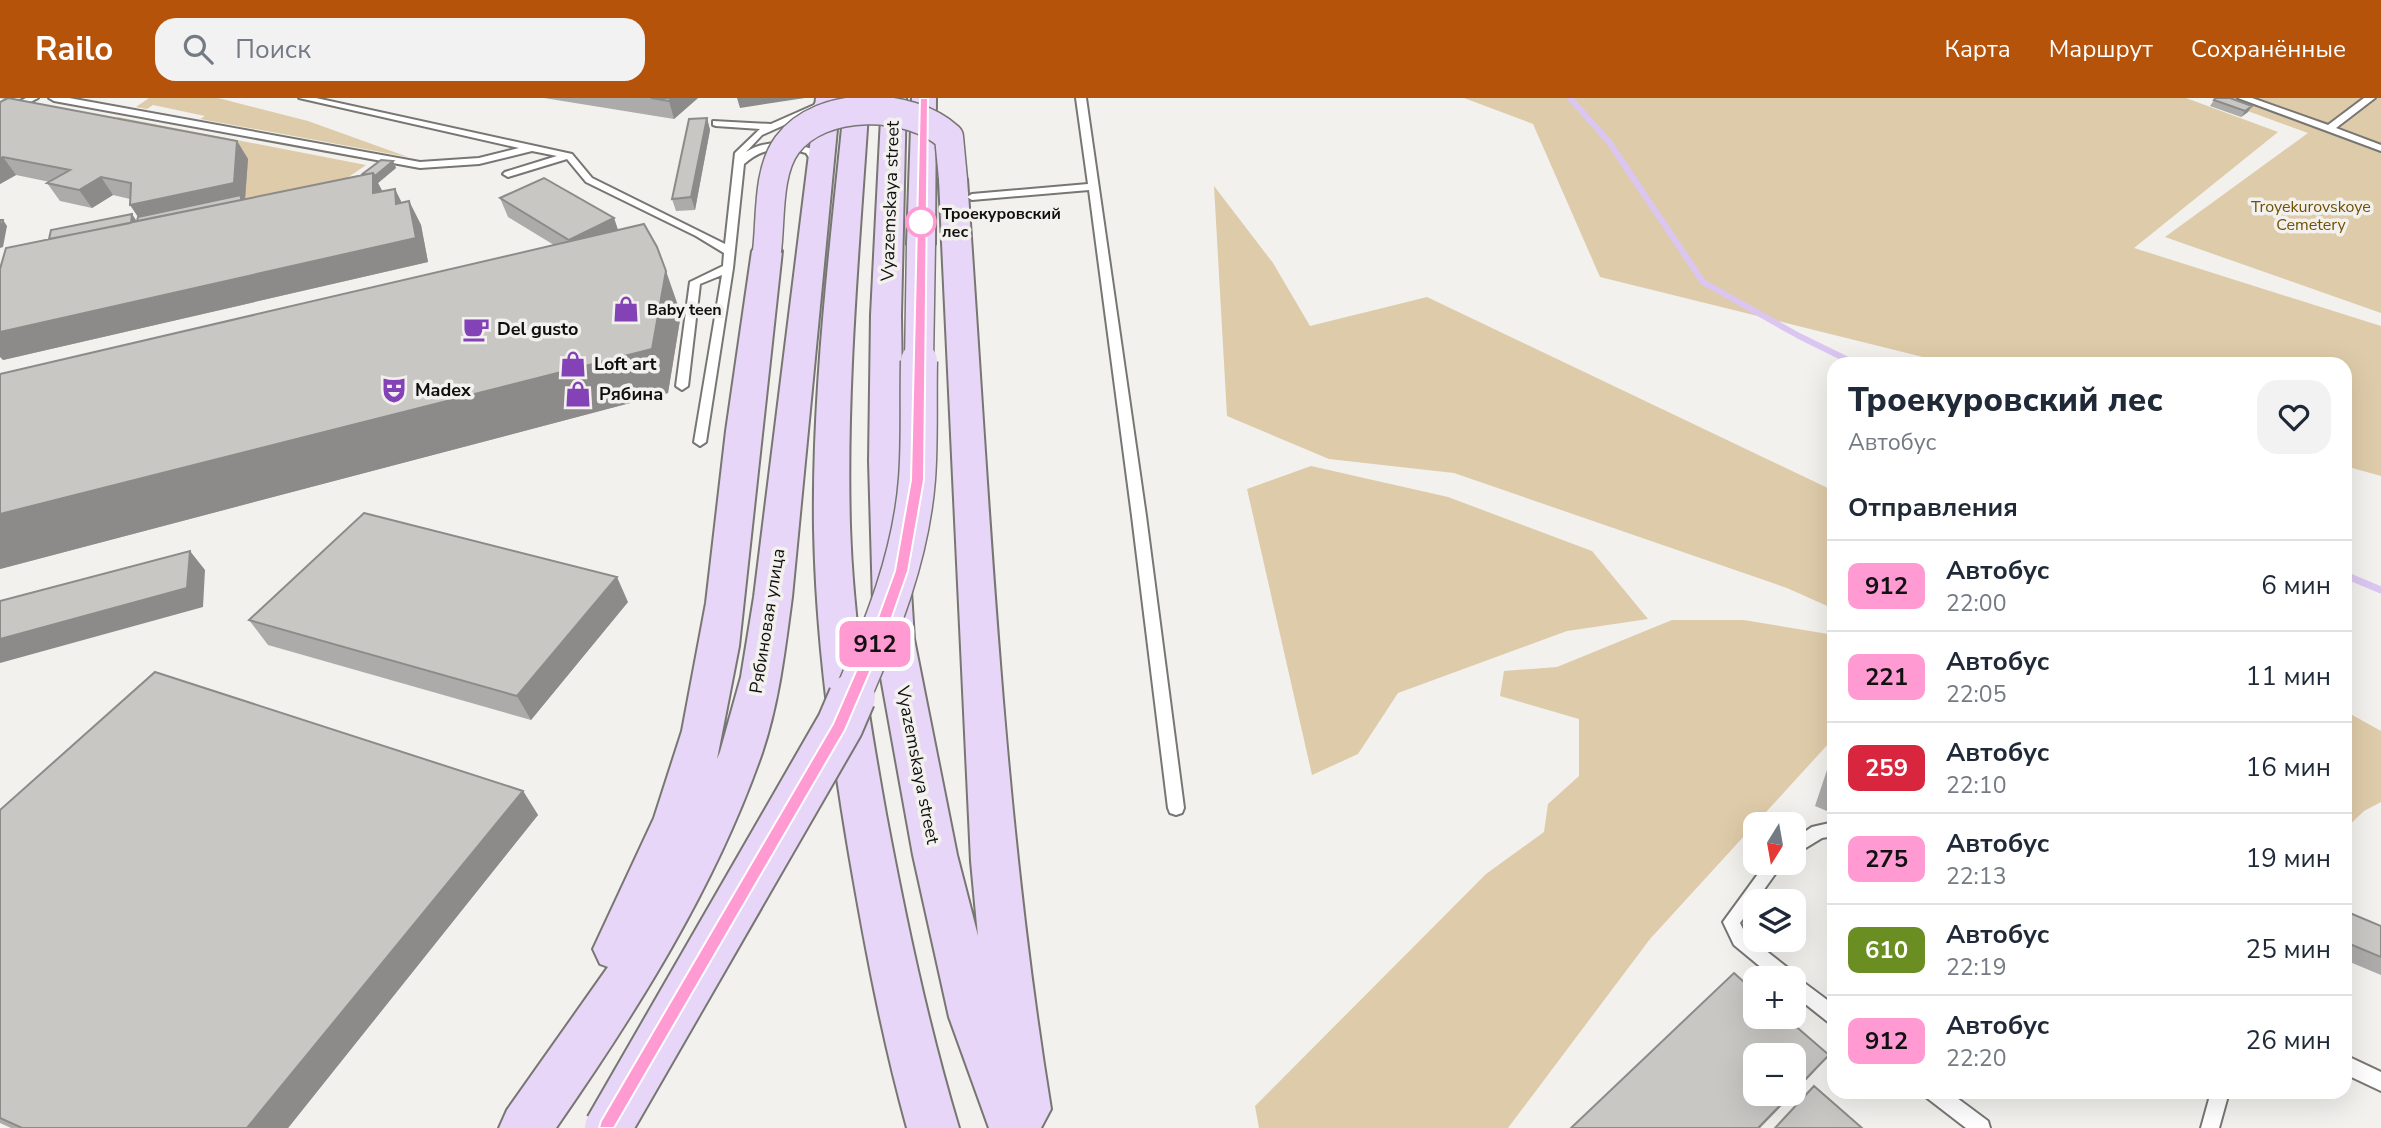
<!DOCTYPE html>
<html lang="ru">
<head>
<meta charset="utf-8">
<style>
  :root { --surface:#fff; --page:#f2f2f3; --text:#1f2937; --muted:#747a83; --line:#e0e1e3; --accent:#b45309 }
  body { margin:0; font-family:"Nunito Sans",sans-serif; background:var(--page); color:var(--text); height:100vh; display:flex; flex-direction:column; font-size:26px; white-space:nowrap }
  * { box-sizing:border-box; margin:0 }
  p { font-size:23px; color:var(--muted) }
  .icon { flex:none; width:38px; height:38px; fill:none; stroke:currentColor; stroke-width:2; stroke-linecap:round; stroke-linejoin:round }
  .map { position:relative; flex:1; overflow:hidden }
  .sheet { position:absolute; left:1827px; top:259px; width:525px; height:742px; display:flex; flex-direction:column; background:var(--surface); border-radius:21px; box-shadow:0 7px 28px #0002 }
  .sheet>* { flex:none }
  .badge { padding:0 14px; border-radius:10px; font-size:24px; line-height:46px }
  .needle { width:46px; rotate:191deg }
  .buttons { position:absolute; left:1743px; top:714px; display:grid; gap:14px }
  .buttons a { display:grid; place-items:center; width:63px; height:63px; border-radius:14px; background:var(--surface); box-shadow:0 7px 28px #0002; font-size:35px }
  .map>.badge { position:absolute; translate:-50% -50%; box-shadow:0 0 0 4px #fff }
  h2 { padding:0 21px; font-size:26px; line-height:63px }
  .round { display:grid; place-items:center; flex:none; width:74px; height:74px; border-radius:21px; background:var(--page) }
  .overview { display:flex; align-items:center; justify-content:space-between; height:119px; padding:0 21px }
  h1 { font-size:33px; font-weight:800; line-height:52px }
  ul { padding:0; list-style:none }
  li { display:flex; align-items:center; gap:21px; height:91px; padding:0 21px; border-top:2px solid var(--line) }
  li div { flex:1 }
  li b { display:block; font-size:26px }
  li em { font-style:normal }
  li .badge { min-width:77px; font-weight:700; text-align:center }
  header { display:flex; align-items:center; gap:42px; box-sizing:border-box; height:98px; padding:0 35px; background:var(--accent); color:#fff }
  header strong { font-size:33px }
  nav { display:flex; gap:38px; margin-inline-start:auto; font-size:24px }
  .search { width:490px; height:63px; background:var(--page); display:flex; align-items:center; gap:18px; box-sizing:border-box; padding:0 24px; border-radius:21px; color:var(--muted); font-size:26px }
  .map>svg:first-child { display:block }
</style>
</head>
<body>
<header>
<strong>Railo</strong>
<div class="search"><svg class="icon" aria-label="search" viewBox="0 0 24 24"><circle cx="10" cy="10" r="6"/><path d="M15 15l6 6"/></svg>Поиск</div>
<nav><a>Карта</a><a>Маршрут</a><a>Сохранённые</a></nav>
</header>
<div class="map">
<svg width="2381" height="1030" viewBox="0 0 2381 1030">
  <rect width="100%" height="100%" fill="#f2f1ee"/>
  <!-- green -->
  <path fill="#decba9" d="M149,0H218L308,23L408,59L200,21L205,18L153,7L147,11L136,9Z
    M1464,0H2186L2278,34L2134,150L2381,228V378L2345,368V266H1951L1600,179L1533,26Z
    M2212,0H2381V215L2165,139L2308,35Z
    M118,19L366,67L347,80L244,115L95,32Z
    M1214,88L1273,165L1310,228L1427,199L1834,393V511L1787,490L1454,375L1329,361L1227,318Z
    M1311,368L1448,399L1592,453L1648,521L1567,533L1398,595L1358,656L1312,677L1247,391Z
    M1672,522H1744L1834,537V645L1830,644L1650,841L1508,1030H1259L1255,1008L1486,776L1544,734L1548,706L1579,678V621L1500,598L1504,573L1557,569Z
    M2345,613L2381,633V704L2364,713L2345,731Z"/>
  <g fill="none" stroke-linecap="round" stroke-linejoin="round">
    <!-- stream-far1 -->
    <path stroke="#dbc6f1" stroke-width="6" d="M1570,0L1609,44L1703,184L1799,238L1854,265"/>
    <!-- stream -->
    <path stroke="#dbc6f1" stroke-width="7" d="M1850,263L1857,266
      M2345,477L2381,492"/>
    <!-- service casing -->
    <g stroke="#777673" stroke-width="4">
      <path id="service" d="M26,0H38L0,20V13Z
        M49,0H69L420,64L479,60L519,50L299,0H316L572,56L592,80L725,146L735,55L760,31L716,28L713,27V23L771,26L814,7L819,0H829L820,11L762,37L746,54C767,41 790,44 812,51L823,66L815,68L806,55C782,48 763,49 744,66L733,170L706,344L700,348L694,344L722,177L700,186L688,288L682,292L676,288L690,184L723,168L724,155L696,138L586,84L567,61L508,79L503,76L505,74L557,58L532,53L479,66L420,70L54,3Z
        M1076,0H1086L1146,418L1184,710L1182,715L1176,717L1170,715L1168,710L1132,418L1089,92L972,102L967,99L972,96L1088,86Z
        M2238,0H2252L2328,27L2364,0H2375L2336,30L2381,47V53Z
        M1834,724V738L1822,740L1794,757V741L1812,729Z
        M1766,765H1783L1740,825L1746,837L1793,874L1795,878L1834,907V926L1828,924L1794,897V880H1774L1734,847L1723,824Z
        M2345,957L2381,974V993L2345,976Z
        M1925,994H1949L1988,1023L1990,1030H1966L1927,1000Z
        M2211,994H2229L2219,1030H2201Z"/>
    </g>
    <!-- secondary casing -->
    <g stroke="#777673" stroke-width="4">
      <path id="secondary" d="M816,0H840L792,499C785,551 779,605 762,655C715,790 637,913 556,1030H499L507,1012L608,869L600,866L593,851L654,720L682,633L706,505L726,333L752,153L757,147L767,144L777,147L782,153L739,548L717,661L720,654L741,579L754,499Z
        M845,0H869C860,142 846,285 850,428C853,525 869,621 886,716C906,822 928,927 959,1030H907C882,940 865,849 849,756C831,649 816,541 814,431C812,287 831,143 845,0Z
        M882,0H906L901,217L903,363L914,541L957,757L978,838L971,763L939,81L943,75H963L967,81C989,391 1001,704 1051,1011L1041,1030H989L949,919L913,757L874,541L869,363L871,217Z
        M912,0H936L935,146L931,152L921,155L911,152L907,146Z"/>
    </g>
    <!-- service -->
    <use href="#service" fill="#fff" fill-rule="evenodd"/>
    <!-- secondary -->
    <use href="#secondary" fill="#e7d6f7" fill-rule="evenodd"/>
    <!-- secondary-bridge-far2 casing -->
    <g stroke="#777673" stroke-width="31" stroke-linecap="butt">
      <path id="secondary-bridge-far2" d="M767,153C771,121 767,74 787,47C821,1 910,3 949,39L953,81
        M919,265L921,146"/>
    </g>
    <!-- secondary-bridge-far1 casing -->
    <g stroke="#777673" stroke-width="39" stroke-linecap="butt">
      <path id="secondary-bridge-far1" d="M851,601C882,530 911,459 917,381C920,342 918,302 919,263"/>
    </g>
    <!-- secondary-bridge casing -->
    <g stroke="#777673" stroke-width="50" stroke-linecap="butt">
      <path id="secondary-bridge" d="M608,1030L840,627L852,599"/>
    </g>
    <!-- secondary-bridge-far2 -->
    <use href="#secondary-bridge-far2" stroke="#e7d6f7" stroke-width="28"/>
    <!-- secondary-bridge-far1 -->
    <use href="#secondary-bridge-far1" stroke="#e7d6f7" stroke-width="36"/>
    <!-- secondary-bridge -->
    <use href="#secondary-bridge" stroke="#e7d6f7" stroke-width="46"/>
  </g>
  <!-- wall -->
  <path fill="#acaba9" d="M0,0H13L12,1L237,43L248,61L245,101L361,77L393,63L396,70L378,85L382,93L395,91L402,105L409,103L421,127L428,164L3,262L136,122V123H137L138,119L130,101L113,97L92,110L60,103L47,85L50,84L16,77L0,86L5,1Z
    M544,0H698L674,21Z
    M2214,2L2248,14L2241,19L2210,8Z
    M707,20L710,32L695,112L676,113L672,101Z
    M500,100L614,120L618,132L681,216L668,295L0,471V276L554,147L508,119Z
    M628,504L531,622L268,547L249,522Z
    M1834,651V716L1815,708Z
    M523,693L538,717L288,1030H11L0,1025V712Z
    M2345,813L2381,828V877L2345,862Z"/>
  <!-- shaded-wall -->
  <path fill="#8c8b89" d="M672,0H698L674,21L669,3Z
    M737,0H805L740,10Z
    M2252,8L2248,14L2241,19L2245,13Z
    M707,20L710,32L695,112L691,99Z
    M237,43L248,61L244,115L142,125L130,107Z
    M3,59L16,77L0,86V61Z
    M393,63L396,70L378,85L385,98L373,95V75Z
    M101,79L113,97L92,110L79,92Z
    M395,91L406,114L396,106Z
    M409,103L421,127L428,164L3,262L0,259V234Z
    M132,116L136,122L134,135L53,152Z
    M614,120L620,138L577,160L569,142Z
    M3,122L7,128L3,149L0,150V134Z
    M666,173L681,216L668,295L0,471V416Z
    M190,453L205,472L203,509L0,565V541Z
    M617,479L628,504L531,622L517,598Z
    M523,693L538,717L288,1030H247Z
    M1829,957L1812,976L1794,995V993Z
    M1791,996H1793L1760,1030H1758Z"/>
  <!-- building -->
  <path fill="#c8c7c4" stroke="#8c8b89" stroke-width="2" d="M8,0L237,43L234,85L130,107L131,85L101,79L79,92L47,85L70,72L3,59L0,61V4Z
    M651,0H672L669,3Z
    M2216,0H2230L2252,8L2245,13L2214,2Z
    M707,20L691,99L672,101L689,21Z
    M381,62L393,63L375,78L373,75L361,77Z
    M373,75V95L395,91L396,106L409,103L416,140L0,234V171L6,150Z
    M544,80L614,120L569,142L500,100Z
    M241,97V102L137,123L138,119Z
    M132,116L131,125L49,141L51,132Z
    M0,122H3L0,134Z
    M644,126L657,149L666,173L652,251L0,416V276Z
    M364,415L617,479L517,598L249,522Z
    M190,453L187,490L0,541V503Z
    M155,574L523,693L247,1030H22L0,1020V712Z
    M1834,673V686L1830,685Z
    M2345,813L2381,828V859L2345,844Z
    M1734,875L1755,894V919H1785L1829,957L1794,993V957H1755V996H1791L1758,1030H1571Z
    M1814,988L1862,1030H1775Z"/>
  <!-- line -->
  <path fill="#ff9ad2" stroke="#fff" stroke-width="2" d="M920,0H928L924,382L908,473L885,539L845,632L614,1030H599L601,1023L833,626L871,539L895,473L911,382Z"/>
  <!-- icons -->
  <defs>
    <g id="shop-bare" transform="scale(2.1)"><path d="M-5-2.5h2.3a2.7 3.5 0 0 1 5.4 0H5L5.5 6h-11ZM-1.5-2.5h3a1.5 2.3 0 0 0-3 0Z" fill="#8442b7" stroke="#f2f1ee" stroke-width="2.5" paint-order="stroke"/></g>
    <g id="cafe-bare" transform="scale(2.1)"><path d="M-5.5-4.5H6V0H3Q3 3.5 0 3.5H-2.5Q-5.5 3.5-5.5 0ZM3-3.2v2h1.7v-2ZM-6 4.5H4V6H-6Z" fill="#8442b7" stroke="#f2f1ee" stroke-width="2.5" paint-order="stroke"/></g>
    <g id="theatre-bare" transform="scale(2.1)"><path d="M-5-5.5Q0-4 5-5.5V0Q5 5 0 6Q-5 5-5 0ZM-3.3-2.5H-1v1.5H-3.3ZM1-2.5H3.3v1.5H1ZM-2.8 1Q0 5.5 2.8 1Z" fill="#8442b7" stroke="#f2f1ee" stroke-width="2.5" paint-order="stroke"/></g>
  </defs>
  <g fill-rule="evenodd">
    <use href="#shop-bare" x="626" y="211"/>
    <use href="#cafe-bare" x="476" y="231"/>
    <use href="#shop-bare" x="573" y="266"/>
    <use href="#theatre-bare" x="394" y="292"/>
    <use href="#shop-bare" x="578" y="296"/>
  </g>
  <!-- markers -->
  <circle fill="#fff" stroke="#ff9ad2" stroke-width="3.5" cx="921" cy="124" r="14"/>
  <g text-anchor="middle" stroke-width="7" stroke-linejoin="round" paint-order="stroke">
    <!-- far-park labels -->
    <g font-size="16" fill="#705002" stroke="#f2f1ee">
      <text x="2311" y="114">Troyekurovskoye<tspan x="2311" dy="18">Cemetery</tspan></text>
    </g>
    <!-- far-stop labels -->
    <g font-size="16" font-weight="bold" fill="#100f0e" stroke="#f2f1ee" text-anchor="start">
      <text x="942" y="121">Троекуровский<tspan x="942" dy="18">лес</tspan></text>
    </g>
    <!-- far-poi labels -->
    <g font-size="16" font-weight="bold" fill="#100f0e" stroke="#f2f1ee" text-anchor="start">
      <text x="647" y="217">Baby teen</text>
    </g>
    <!-- street labels -->
    <g font-size="18" fill="#100f0e" stroke="#f2f1ee">
      <text transform="translate(890 103) rotate(-88)" y="6">Vyazemskaya street</text>
      <text transform="translate(767 523) rotate(-81)" y="6">Рябиновая улица</text>
      <text transform="translate(918 667) rotate(79)" y="6">Vyazemskaya street</text>
    </g>
    <!-- poi labels -->
    <g font-size="18" font-weight="bold" fill="#100f0e" stroke="#f2f1ee" text-anchor="start">
      <text x="497" y="237">Del gusto</text>
      <text x="594" y="272">Loft art</text>
      <text x="415" y="298">Madex</text>
      <text x="599" y="302">Рябина</text>
    </g>
  </g>
</svg>
<div class="buttons">
<a><svg class="needle" viewBox="-14 -14 28 28"><path d="M0-13l5 13h-10z" fill="#e53935"/><path d="M0 13l5-13h-10z" fill="#747a83"/></svg></a>
<a><svg class="icon" aria-label="layers" viewBox="0 0 24 24"><path d="M12 4l9 5-9 5-9-5zM3 14l9 5 9-5"/></svg></a>
<a>+</a>
<a>−</a>
</div>
<b class="badge" style="left:875px;top:546px;background:#ff9ad2;color:#111">912</b>
<section class="sheet">
<div class="overview"><div><h1>Троекуровский лес</h1><p>Автобус</p></div><a class="round"><svg class="icon" aria-label="heart" viewBox="0 0 24 24"><path d="M12 20l-8-8c-3-5 5-10 8-4 3-6 11-1 8 4z"/></svg></a></div>
<h2>Отправления</h2>
<ul>
<li><span class="badge" style="background:#ff9ad2;color:#111">912</span><div><b>Автобус</b><p>22:00</p></div><em>6 мин</em></li>
<li><span class="badge" style="background:#ff9ad2;color:#111">221</span><div><b>Автобус</b><p>22:05</p></div><em>11 мин</em></li>
<li><span class="badge" style="background:#d7263d;color:#fff">259</span><div><b>Автобус</b><p>22:10</p></div><em>16 мин</em></li>
<li><span class="badge" style="background:#ff9ad2;color:#111">275</span><div><b>Автобус</b><p>22:13</p></div><em>19 мин</em></li>
<li><span class="badge" style="background:#6b8e23;color:#fff">610</span><div><b>Автобус</b><p>22:19</p></div><em>25 мин</em></li>
<li><span class="badge" style="background:#ff9ad2;color:#111">912</span><div><b>Автобус</b><p>22:20</p></div><em>26 мин</em></li>
</ul>
</section>
</div>
</body>
</html>
